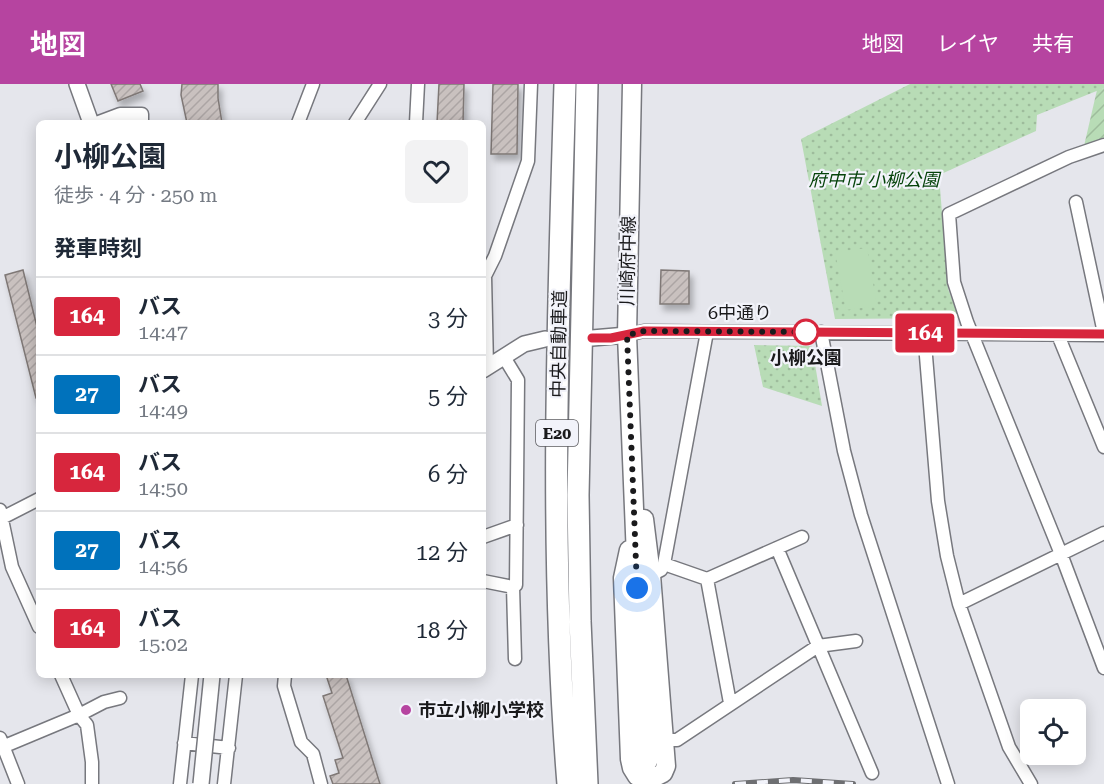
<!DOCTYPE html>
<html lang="ja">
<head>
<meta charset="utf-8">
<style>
  :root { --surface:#fff; --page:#f2f2f3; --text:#1f2937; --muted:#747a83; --line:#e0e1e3; --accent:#b644a0 }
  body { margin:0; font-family:"Roboto Serif","Noto Sans JP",serif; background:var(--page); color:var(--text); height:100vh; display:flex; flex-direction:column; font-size:22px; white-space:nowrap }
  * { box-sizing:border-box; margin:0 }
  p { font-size:20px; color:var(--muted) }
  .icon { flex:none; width:33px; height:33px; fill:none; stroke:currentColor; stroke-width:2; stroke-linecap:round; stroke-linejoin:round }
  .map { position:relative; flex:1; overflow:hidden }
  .side { position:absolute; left:36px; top:36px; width:450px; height:558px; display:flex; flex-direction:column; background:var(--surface); border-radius:9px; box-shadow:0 3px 15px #0003 }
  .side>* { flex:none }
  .badge { padding:0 12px; border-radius:4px; font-size:21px; line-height:39px }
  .tools { position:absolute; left:1020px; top:615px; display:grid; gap:12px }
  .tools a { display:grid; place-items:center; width:66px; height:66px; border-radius:9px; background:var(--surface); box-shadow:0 3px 15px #0003; font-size:30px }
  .you { position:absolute; width:30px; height:30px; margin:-15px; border:4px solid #fff; border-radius:50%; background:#1a73e8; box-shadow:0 0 0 9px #1a73e833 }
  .map>.badge { position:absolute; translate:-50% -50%; box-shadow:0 0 0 3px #fff }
  h2 { padding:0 18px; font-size:22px; line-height:54px }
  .round { display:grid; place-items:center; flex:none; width:63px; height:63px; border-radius:9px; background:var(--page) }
  .headline { display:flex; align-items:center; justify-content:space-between; height:102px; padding:0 18px }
  h1 { font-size:28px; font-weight:700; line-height:45px }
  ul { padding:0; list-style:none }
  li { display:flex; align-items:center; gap:18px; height:78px; padding:0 18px; border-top:2px solid var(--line) }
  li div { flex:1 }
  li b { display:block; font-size:22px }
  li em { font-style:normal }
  li .badge { min-width:66px; font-weight:700; text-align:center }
  header { display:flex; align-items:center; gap:36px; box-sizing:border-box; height:84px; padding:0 30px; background:var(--accent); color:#fff }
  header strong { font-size:28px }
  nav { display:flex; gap:33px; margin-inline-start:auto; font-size:21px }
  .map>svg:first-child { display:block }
</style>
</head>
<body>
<header>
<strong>地図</strong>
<nav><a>地図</a><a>レイヤ</a><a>共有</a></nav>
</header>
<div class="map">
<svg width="1104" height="700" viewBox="0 0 1104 700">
  <defs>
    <pattern id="park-dots" width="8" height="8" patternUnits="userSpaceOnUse" patternTransform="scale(1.5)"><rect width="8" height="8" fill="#b8dcb6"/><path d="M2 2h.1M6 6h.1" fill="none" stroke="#9ebc9c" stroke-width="1.8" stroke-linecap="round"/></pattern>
    <pattern id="garden-furrows" width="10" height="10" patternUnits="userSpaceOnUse" patternTransform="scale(1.5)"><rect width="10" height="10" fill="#b8dcb6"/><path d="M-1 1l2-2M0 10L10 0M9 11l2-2" fill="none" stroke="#9ebc9c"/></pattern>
    <pattern id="building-hatch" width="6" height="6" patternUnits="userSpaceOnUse" patternTransform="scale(1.5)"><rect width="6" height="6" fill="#c9c1bf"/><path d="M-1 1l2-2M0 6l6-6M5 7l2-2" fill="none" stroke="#aca5a4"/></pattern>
    <filter id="shadow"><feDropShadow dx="3.5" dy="6" stdDeviation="3" flood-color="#0004"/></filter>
  </defs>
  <rect width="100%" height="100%" fill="#e5e6ec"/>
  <!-- park -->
  <path fill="url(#park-dots)" d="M910,0H1104V4L1037,31L1036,47L939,91L948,205L959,234L835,235L801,55Z
    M754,261L812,262L822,322L763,303Z"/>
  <!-- garden -->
  <path fill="url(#garden-furrows)" d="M1104,4V56L1084,62L1097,6Z"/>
  <!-- pitch -->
  <path fill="#b8dcb6" d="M867,164L877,222L846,226L835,168Z"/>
  <!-- building -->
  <path fill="url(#building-hatch)" stroke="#7f7876" stroke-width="1.5" filter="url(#shadow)" d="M111,0H140L143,7L118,17Z
    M182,0H218V14L222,39H187L181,11Z
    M439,0H464L463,39H437Z
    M493,0H518L517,70H491Z
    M23,186L39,251V314H36L5,191Z
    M661,186L689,187V220H660Z
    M326,591H346L380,700H333L330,692L339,689L335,676L343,674L323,612L332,609Z"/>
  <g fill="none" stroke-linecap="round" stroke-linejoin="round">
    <!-- minor casing -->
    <g stroke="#77787e" stroke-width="15">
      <path id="minor" d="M96,39L120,30H142V39
        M298,39L313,0
        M355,39L380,0
        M416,39L418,0
        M1104,61L1069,73L949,130L954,198L967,238L1061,470L1104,584
        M1076,118L1104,249
        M483,188L485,192L487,283
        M485,192L495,172L528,77L531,0
        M821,248L844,367L861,431L948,700
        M924,248L938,417L947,472L959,520L1009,663L1031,700
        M627,251L644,247L1104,251
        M1058,251L1104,363
        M504,273L518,296L516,501L513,503
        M0,426L12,483L39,543
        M0,435L39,415
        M483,453L517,441
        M777,464L872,689
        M664,480L707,495L802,453
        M651,491L661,486L664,480L707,248
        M707,495L730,619
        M483,497L513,503L515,575
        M959,520L1104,449
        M61,591L79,631L87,641L92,678V700
        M285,591L284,602L301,658L313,670L321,700
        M0,654L18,700
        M664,656H677L818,562L856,557
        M184,659L229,664
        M0,664L79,631L104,618L120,614
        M180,700L192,591
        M224,700L236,591"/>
    </g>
    <!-- tertiary casing -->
    <g stroke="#77787e" stroke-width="18">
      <path id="tertiary" d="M77,0L91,39
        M592,254L627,251
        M483,286L524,260L545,255"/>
    </g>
    <!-- primary casing -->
    <g stroke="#77787e" stroke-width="21">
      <path id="primary" d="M632,0L627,251L638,523L648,677
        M629,466L623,494L630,675L632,684L637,692L651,695L663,689L666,682L651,491L644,435"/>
    </g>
    <!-- motorway casing -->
    <g stroke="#77787e" stroke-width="24">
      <path id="motorway" d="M565,0C558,233 549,467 568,700
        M587,0L578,411L580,537L587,700"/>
    </g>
    <!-- minor -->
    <use href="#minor" stroke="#fff" stroke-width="12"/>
    <!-- tertiary -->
    <use href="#tertiary" stroke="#fff" stroke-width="15"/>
    <!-- primary -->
    <use href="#primary" stroke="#fff" stroke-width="18"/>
    <!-- motorway -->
    <use href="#motorway" stroke="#fff" stroke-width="21"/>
    <!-- rail casing -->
    <g stroke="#6e6f72" stroke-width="6">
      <path id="rail" d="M735,700L793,696L853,700"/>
    </g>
    <!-- rail -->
    <use href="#rail" stroke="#f2f3fa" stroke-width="4" stroke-dasharray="11" stroke-linecap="butt"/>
    <!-- tertiary-bridge casing -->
    <g stroke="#77787e" stroke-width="18" stroke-linecap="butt">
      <path id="tertiary-bridge" d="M201,700L212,591"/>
    </g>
    <!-- tertiary-bridge -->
    <use href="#tertiary-bridge" stroke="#fff" stroke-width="15"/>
  </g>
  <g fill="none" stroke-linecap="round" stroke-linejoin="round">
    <!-- line casing -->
    <g stroke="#fff" stroke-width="14">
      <path id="line" d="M592,254H611L644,247L1104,250"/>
    </g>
    <!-- line -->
    <use href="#line" stroke="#d7263d" stroke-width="9"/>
    <!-- walk -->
    <path stroke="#1a1a1c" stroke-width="6" stroke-dasharray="0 10.8" d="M637,504L627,251L644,247L806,248"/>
  </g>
  <!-- markers -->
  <circle fill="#fff" stroke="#d7263d" stroke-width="3" cx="806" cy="248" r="12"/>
  <circle fill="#b644a0" stroke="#f2f3fa" stroke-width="2" cx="406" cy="626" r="6"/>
  <g text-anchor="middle" stroke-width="4.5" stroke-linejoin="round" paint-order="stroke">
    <!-- shield labels -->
    <rect fill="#f2f3fa" stroke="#5b5b5f" stroke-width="1.5" x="536" y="336" width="42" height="26" rx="4.5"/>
    <g font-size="16" font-weight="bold" fill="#1a1a1c">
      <text x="557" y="355">E20</text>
    </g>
    <!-- park labels -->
    <g font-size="18" font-style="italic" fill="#05430a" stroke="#f2f3fa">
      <text x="874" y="102">府中市 小柳公園</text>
    </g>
    <!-- street labels -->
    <g font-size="18" fill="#1a1a1c" stroke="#f2f3fa">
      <text transform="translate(628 177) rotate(-89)" y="6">川崎府中線</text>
      <text x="740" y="235">6中通り</text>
      <text transform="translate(559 260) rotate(-89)" y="6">中央自動車道</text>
    </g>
    <!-- stop labels -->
    <g font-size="18" font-weight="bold" fill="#1a1a1c" stroke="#f2f3fa">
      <text x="806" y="280">小柳公園</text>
    </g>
    <!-- poi labels -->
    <g font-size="18" font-weight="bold" fill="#1a1a1c" stroke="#f2f3fa" text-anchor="start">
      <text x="418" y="632">市立小柳小学校</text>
    </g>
  </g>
</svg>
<div class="tools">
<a><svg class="icon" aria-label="locate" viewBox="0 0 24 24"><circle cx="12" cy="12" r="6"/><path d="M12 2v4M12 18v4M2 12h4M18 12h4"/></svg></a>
</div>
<div class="you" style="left:637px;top:504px"></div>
<b class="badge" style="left:925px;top:249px;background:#d7263d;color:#fff">164</b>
<section class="side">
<div class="headline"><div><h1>小柳公園</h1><p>徒歩 · 4 分 · 250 m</p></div><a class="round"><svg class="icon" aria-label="heart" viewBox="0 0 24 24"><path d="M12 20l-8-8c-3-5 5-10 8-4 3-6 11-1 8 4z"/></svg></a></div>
<h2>発車時刻</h2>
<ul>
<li><span class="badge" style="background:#d7263d;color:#fff">164</span><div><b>バス</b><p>14:47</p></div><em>3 分</em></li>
<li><span class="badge" style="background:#0072bc;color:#fff">27</span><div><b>バス</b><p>14:49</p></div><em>5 分</em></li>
<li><span class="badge" style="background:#d7263d;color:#fff">164</span><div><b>バス</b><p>14:50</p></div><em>6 分</em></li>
<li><span class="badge" style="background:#0072bc;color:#fff">27</span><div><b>バス</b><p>14:56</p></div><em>12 分</em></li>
<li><span class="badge" style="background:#d7263d;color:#fff">164</span><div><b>バス</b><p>15:02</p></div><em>18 分</em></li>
</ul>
</section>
</div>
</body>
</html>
